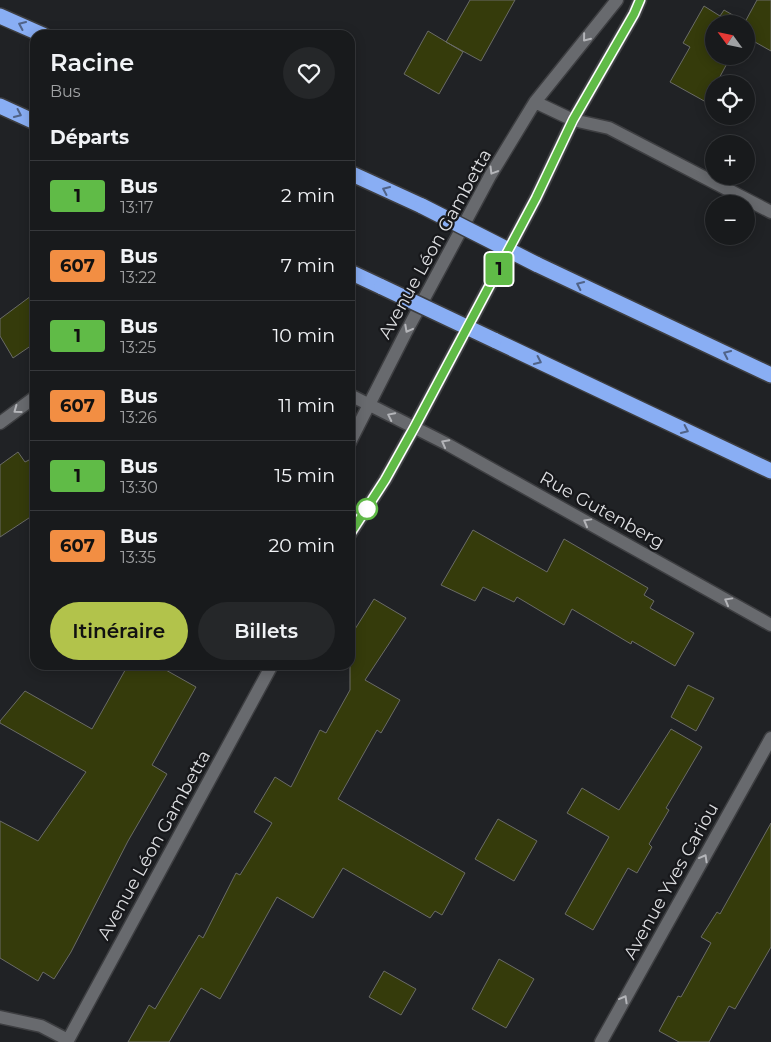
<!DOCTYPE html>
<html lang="fr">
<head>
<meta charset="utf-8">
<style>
  :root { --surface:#181a1c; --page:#252729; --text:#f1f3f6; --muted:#9fa1a3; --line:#36383b; --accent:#b2c34b }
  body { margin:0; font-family:Montserrat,sans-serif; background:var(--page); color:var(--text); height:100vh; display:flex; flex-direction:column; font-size:19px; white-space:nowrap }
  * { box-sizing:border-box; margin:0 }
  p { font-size:16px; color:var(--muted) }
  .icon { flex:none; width:28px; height:28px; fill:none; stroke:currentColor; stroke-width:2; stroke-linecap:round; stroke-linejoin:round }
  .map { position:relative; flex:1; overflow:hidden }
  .drawer { position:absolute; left:30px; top:30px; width:325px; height:640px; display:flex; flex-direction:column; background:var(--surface); border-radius:15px; box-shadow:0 2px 12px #0003,0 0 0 1px var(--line) }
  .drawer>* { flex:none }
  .badge { padding:0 10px; border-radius:4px; font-size:18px; line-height:32px }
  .needle { width:32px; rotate:303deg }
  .fabs { position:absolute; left:705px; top:15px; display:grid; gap:10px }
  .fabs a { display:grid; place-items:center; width:50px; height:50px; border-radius:50%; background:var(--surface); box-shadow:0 2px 12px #0003,0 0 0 1px var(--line); font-size:25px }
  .map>.badge { position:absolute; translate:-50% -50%; box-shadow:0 0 0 2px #fff }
  h2 { padding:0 20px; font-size:19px; line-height:45px }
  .round { display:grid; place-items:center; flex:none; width:52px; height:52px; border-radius:26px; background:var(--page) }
  .overview { display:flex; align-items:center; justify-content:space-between; height:85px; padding:0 20px }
  h1 { font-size:24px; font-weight:600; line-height:38px }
  .cta { display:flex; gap:10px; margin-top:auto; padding:10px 20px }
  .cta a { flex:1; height:58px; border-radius:30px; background:var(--accent); color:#111; font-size:20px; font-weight:600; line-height:58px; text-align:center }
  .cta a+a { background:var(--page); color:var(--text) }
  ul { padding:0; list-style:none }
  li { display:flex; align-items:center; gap:15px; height:70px; padding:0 20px; border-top:1px solid var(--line) }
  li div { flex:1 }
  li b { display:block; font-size:19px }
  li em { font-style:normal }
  li .badge { min-width:55px; font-weight:700; text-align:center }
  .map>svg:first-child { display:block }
</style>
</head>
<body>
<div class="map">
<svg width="771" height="1042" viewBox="0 0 771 1042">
  <rect width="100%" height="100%" fill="#202225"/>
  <!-- building -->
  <path fill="#353b0b" stroke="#6a6b67" d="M470,0H515L481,61L446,42Z
    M757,0H771V51L746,37V24H714V56H731L716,84H714V88L706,102L670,82L690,47L683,43L704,6L720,16L724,10L745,22Z
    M428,31L463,52L439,94L404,74Z
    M35,293V343L13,358L0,336V319Z
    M18,452L25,462L35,457V514L0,537V465Z
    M473,530L547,572L564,539L648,588L644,595L654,601L650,608L694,633L675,666L632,641L631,644L572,609L564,625L517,597L514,602L483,587L475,601L441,585Z
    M374,599L406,618L365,680L400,700L381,733L377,730L338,799L465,873L442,915L435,911L430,918L343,868L313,918L277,897L220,999L201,988L169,1042H128L149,1005L155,1009L199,935L203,938L236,873L240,875L272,823L254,812L275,777L291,787L320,730L326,733L350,690V637Z
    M128,665H157L196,687L152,765L167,774L128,841L71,952L54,979L43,972L38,981L0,958V821L38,841L86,772L0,723V721L25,691L92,729Z
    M688,685L714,698L696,731L671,717Z
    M671,729L702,747L666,808L669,810L649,844L652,847L637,873L628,868L593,930L565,914L609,837L567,813L582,788L619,810Z
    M498,819L537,841L514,881L475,859Z
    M771,823V947L735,1009L729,1006L709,1042H679L659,1031L678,996L681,997L711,943L701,937L717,912L720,914Z
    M499,959L534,979L506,1028L472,1009Z
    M384,971L416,989L401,1015L369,997Z"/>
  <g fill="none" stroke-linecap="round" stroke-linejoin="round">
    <!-- minor casing -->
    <g stroke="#3d3e41" stroke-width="15">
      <path id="minor" d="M535,102L573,120L609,128L771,212
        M350,395L445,443L771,625
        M0,423L35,397
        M350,442L405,334L490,176L535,102L617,0
        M350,534L385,480L414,428L536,198L573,120L634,14L640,0
        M0,1017L41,1026L68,1040
        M67,1042L272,665
        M601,1042L771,738"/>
    </g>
    <!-- highway casing -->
    <g stroke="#3d3e41" stroke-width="18">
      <path id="highway" d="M0,16L43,35
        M0,106L35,122
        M350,173L422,206
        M536,264L771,375
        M350,272L382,287
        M494,340L771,471"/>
    </g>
    <!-- minor -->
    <use href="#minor" stroke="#686a6e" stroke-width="12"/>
    <!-- highway -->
    <use href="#highway" stroke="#89aef4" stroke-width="15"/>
    <!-- highway-bridge casing -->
    <g stroke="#3d3e41" stroke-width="18" stroke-linecap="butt">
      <path id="highway-bridge" d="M422,206L536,264
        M382,287L494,340"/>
    </g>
    <!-- highway-bridge -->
    <use href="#highway-bridge" stroke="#89aef4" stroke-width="15"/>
  </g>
  <!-- one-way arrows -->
  <defs><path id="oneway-chevron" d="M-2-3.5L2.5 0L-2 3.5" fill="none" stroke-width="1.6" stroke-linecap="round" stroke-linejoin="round" transform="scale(1.25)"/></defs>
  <g stroke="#506388">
    <use href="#oneway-chevron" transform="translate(22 25) rotate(-156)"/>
    <use href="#oneway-chevron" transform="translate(18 114) rotate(25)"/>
    <use href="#oneway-chevron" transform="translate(386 190) rotate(-156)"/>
    <use href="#oneway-chevron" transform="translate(580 285) rotate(-155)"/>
    <use href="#oneway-chevron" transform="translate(727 354) rotate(-155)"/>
    <use href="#oneway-chevron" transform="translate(538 361) rotate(25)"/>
    <use href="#oneway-chevron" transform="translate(685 430) rotate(25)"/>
  </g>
  <g stroke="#b4b5b9">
    <use href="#oneway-chevron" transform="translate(586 38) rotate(129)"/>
    <use href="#oneway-chevron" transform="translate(493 171) rotate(121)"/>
    <use href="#oneway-chevron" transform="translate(408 329) rotate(118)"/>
    <use href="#oneway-chevron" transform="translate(17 410) rotate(144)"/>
    <use href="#oneway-chevron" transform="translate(391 416) rotate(-154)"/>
    <use href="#oneway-chevron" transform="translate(445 443) rotate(-152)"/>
    <use href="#oneway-chevron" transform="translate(587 522) rotate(-151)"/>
    <use href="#oneway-chevron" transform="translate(728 601) rotate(-151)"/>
    <use href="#oneway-chevron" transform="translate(704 858) rotate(-61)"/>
    <use href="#oneway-chevron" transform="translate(624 999) rotate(-61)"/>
  </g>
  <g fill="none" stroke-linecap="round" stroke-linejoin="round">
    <!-- line casing -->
    <g stroke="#fff" stroke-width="11">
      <path id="line" d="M350,534L385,480L414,428L536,198L573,120L634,14L640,0"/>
    </g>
    <!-- line -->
    <use href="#line" stroke="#60bb47" stroke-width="8"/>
  </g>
  <!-- markers -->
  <circle fill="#fff" stroke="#60bb47" stroke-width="2.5" cx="367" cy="509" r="10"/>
  <g text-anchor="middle" stroke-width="4.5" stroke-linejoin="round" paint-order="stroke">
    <!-- street labels -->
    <g font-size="18" fill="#dddee1" stroke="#17181b">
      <text transform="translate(435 244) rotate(-61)" y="6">Avenue Léon Gambetta</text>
      <text transform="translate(602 510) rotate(29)" y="6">Rue Gutenberg</text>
      <text transform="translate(154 845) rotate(-61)" y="6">Avenue Léon Gambetta</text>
      <text transform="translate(671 881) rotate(-61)" y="6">Avenue Yves Cariou</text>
    </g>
  </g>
</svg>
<div class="fabs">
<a><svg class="needle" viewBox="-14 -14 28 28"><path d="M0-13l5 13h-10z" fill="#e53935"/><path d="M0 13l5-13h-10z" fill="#9fa1a3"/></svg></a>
<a><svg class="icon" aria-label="locate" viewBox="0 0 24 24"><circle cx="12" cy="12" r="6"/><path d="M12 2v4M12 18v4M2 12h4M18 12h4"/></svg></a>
<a>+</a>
<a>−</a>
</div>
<b class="badge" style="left:499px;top:269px;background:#60bb47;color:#111">1</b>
<section class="drawer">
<div class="overview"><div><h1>Racine</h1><p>Bus</p></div><a class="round"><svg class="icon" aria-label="heart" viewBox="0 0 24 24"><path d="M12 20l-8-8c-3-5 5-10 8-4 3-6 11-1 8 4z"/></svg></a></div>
<h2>Départs</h2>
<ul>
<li><span class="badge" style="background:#60bb47;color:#111">1</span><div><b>Bus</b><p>13:17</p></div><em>2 min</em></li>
<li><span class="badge" style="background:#f28e43;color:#111">607</span><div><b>Bus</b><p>13:22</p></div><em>7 min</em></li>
<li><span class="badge" style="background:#60bb47;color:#111">1</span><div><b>Bus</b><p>13:25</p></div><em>10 min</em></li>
<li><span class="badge" style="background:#f28e43;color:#111">607</span><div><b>Bus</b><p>13:26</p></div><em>11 min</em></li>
<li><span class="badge" style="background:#60bb47;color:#111">1</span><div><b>Bus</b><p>13:30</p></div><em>15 min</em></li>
<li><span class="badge" style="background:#f28e43;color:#111">607</span><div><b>Bus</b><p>13:35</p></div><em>20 min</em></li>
</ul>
<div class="cta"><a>Itinéraire</a><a>Billets</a></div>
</section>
</div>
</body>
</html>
